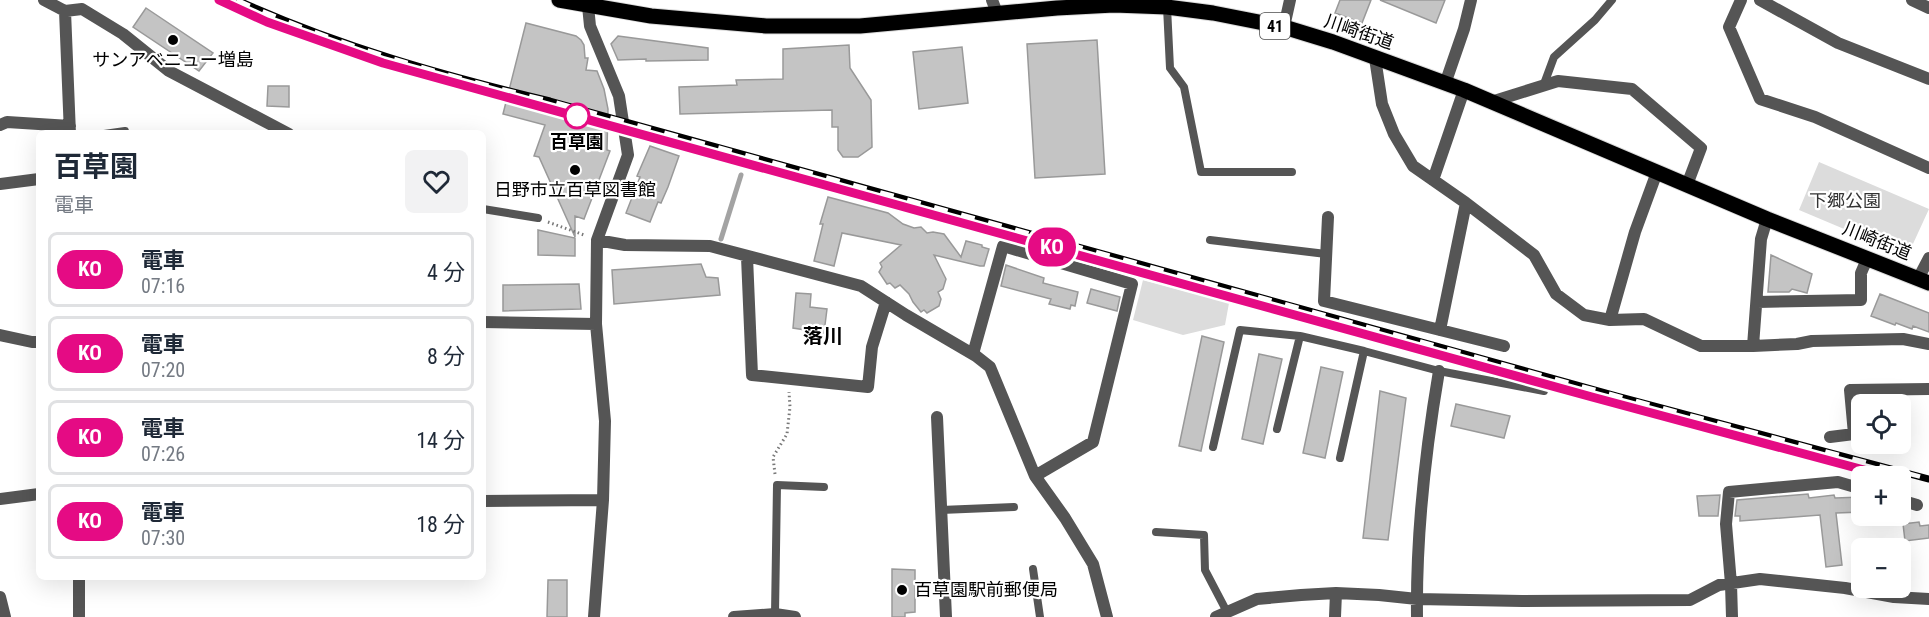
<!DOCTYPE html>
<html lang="ja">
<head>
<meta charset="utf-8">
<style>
  :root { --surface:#fff; --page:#f2f2f3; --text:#1f2937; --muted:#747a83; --line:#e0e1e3 }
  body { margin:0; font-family:"Roboto Condensed","Noto Sans JP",sans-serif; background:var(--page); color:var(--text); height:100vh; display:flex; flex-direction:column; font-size:22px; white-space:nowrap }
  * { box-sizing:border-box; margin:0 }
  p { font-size:20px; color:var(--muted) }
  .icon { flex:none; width:33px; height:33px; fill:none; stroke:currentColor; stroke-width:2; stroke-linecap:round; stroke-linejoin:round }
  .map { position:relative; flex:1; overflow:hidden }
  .side { position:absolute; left:36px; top:130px; width:450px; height:450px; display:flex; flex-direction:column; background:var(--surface); border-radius:9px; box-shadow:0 6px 24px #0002 }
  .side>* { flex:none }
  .badge { padding:0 12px; border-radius:20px; font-size:21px; line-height:39px }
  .tools { position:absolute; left:1851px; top:394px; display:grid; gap:12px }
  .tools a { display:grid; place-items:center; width:60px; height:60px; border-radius:9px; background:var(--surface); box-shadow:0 6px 24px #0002; font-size:30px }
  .map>.badge { position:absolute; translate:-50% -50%; box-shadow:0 0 0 3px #fff }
  .round { display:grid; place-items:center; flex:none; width:63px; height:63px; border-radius:9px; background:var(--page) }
  .head { display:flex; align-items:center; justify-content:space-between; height:102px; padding:0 18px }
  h1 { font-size:28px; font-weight:700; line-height:45px }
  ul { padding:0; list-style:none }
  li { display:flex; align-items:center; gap:18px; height:75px; margin:0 12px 9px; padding:0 6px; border:3px solid var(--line); border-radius:9px }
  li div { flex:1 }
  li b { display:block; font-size:22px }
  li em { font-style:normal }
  li .badge { min-width:66px; font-weight:700; text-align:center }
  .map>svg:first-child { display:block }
</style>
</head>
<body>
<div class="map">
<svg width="1929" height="617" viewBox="0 0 1929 617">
  <rect width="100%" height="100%" fill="#fff"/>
  <!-- green -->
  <path fill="#dcdcdc" d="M1819,162L1929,209L1912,246L1894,250L1799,210Z
    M1143,280L1229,303L1225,325L1183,335L1133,320Z"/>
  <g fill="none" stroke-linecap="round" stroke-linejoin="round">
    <!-- stream -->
    <path stroke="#a3a3a3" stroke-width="5" d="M721,239L741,175"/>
  </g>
  <!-- building -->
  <path fill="#c4c4c4" stroke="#999" stroke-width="1.5" d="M1340,0H1371L1362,23L1335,13Z
    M1380,0H1445L1436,23Z
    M146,8L213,53L199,71L133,27Z
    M526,23L576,36L581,40L584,45L585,58H588L586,70L597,71L604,89L608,109L607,150L610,151L584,219L575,216V237L539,157L534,156L545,125L503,114Z
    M618,36L708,48V60L646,61V59L618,60L611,44Z
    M1097,40L1105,174L1035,178L1027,44Z
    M849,45L850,68L871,100L872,147L858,157H843L838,150V127H832V110L680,114L679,87L737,85L736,80L783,79V49Z
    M962,47L968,103L919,109L913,52Z
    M268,86H289V107L267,106Z
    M650,146L679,156L668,187L661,203L658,202L650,222L626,213L640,177L637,176Z
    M828,197L888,213L903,224L914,228L921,227L927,233L933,232L944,234L961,257L966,241L982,245V247L989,249L984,266H980L934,255L946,279L943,289L938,292L941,299L939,306L927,313L924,310L921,312L913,302L909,294L900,285L895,288L890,283L887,284L879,272L882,267L880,263L901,245L842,233L834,266L814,261L823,224H820Z
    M538,230L575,238V256L538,255Z
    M1771,255L1812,274L1807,293L1792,289L1789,292H1768Z
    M701,264L706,277L718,278L720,295L614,304L612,270Z
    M1006,265L1044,278L1043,283L1078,292L1075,306L1071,305L1070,309L1049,304L1051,299L1001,286Z
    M579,284L581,309L503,311V285Z
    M1091,289L1120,297L1117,311L1087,303Z
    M796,293L811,294L810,307L827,309L824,333L793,328Z
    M1880,294L1929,313V332L1913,326L1912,329L1896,323L1895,325L1871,316Z
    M1202,336L1224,342L1201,451L1179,446Z
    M1259,354L1282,359L1263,444L1242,439Z
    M1321,367L1343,372L1325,458L1303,453Z
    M1380,391L1406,398L1388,540L1363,538Z
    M1456,404L1510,416L1504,438L1451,426Z
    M1808,494L1809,498L1834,495L1835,498L1862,497V512L1836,513L1842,565L1826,567L1820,515L1740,521V516H1735L1737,500Z
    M1720,495L1718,516H1699L1697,496Z
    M1919,522L1920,526L1929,525V538L1905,541L1903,524Z
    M892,569L915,570V612L905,613V617H892Z
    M548,580H567V617H547Z"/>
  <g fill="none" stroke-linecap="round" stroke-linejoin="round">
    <!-- primary casing -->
    <g stroke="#dbdbdb" stroke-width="17">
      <path id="primary" d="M559,0L651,16L766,26H860L1057,8L1114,5L1167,7L1213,13L1284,27L1333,42L1464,90L1767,219L1929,283"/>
    </g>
    <!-- path -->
    <path stroke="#777" stroke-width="3" stroke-dasharray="1.5 3" stroke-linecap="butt" d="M548,222L584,235
      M775,474L773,457L787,434L790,407L789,392"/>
    <!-- service -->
    <path stroke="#555" stroke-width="8" d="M1167,7L1170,68L1184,87L1201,172H1292
      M1544,84L1554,57L1595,20L1612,0
      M104,134L125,131
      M483,209L538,218
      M1210,240L1326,254
      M1277,429L1300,336
      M1213,447L1240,330L1300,336L1364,351L1439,371L1544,391
      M1340,458L1364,351
      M941,510L1014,507
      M1156,532L1204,535L1205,570L1227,612
      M1033,569L1040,617
      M775,614L777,485L824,487"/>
    <!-- minor -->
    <path stroke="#555" stroke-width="12" d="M44,0L65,11L82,9L123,34L169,71L289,134
      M992,0L997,13
      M1741,0L1729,27L1760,99L1815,117L1929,168
      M1760,0L1838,43L1929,79
      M1912,0L1929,8
      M588,6L590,26L619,96L628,155L597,240L596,324L605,421L603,500L594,617
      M65,11L70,134
      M1284,27L1290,0
      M1375,58L1382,104L1394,134L1413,166L1466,203L1440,330
      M1445,84L1464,29L1471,0
      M1491,102L1558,81L1632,89L1701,148L1687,185
      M0,125L7,122L70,126
      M1433,180L1464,90
      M0,184L39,179
      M1466,203L1534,255L1556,294L1584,315L1610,320L1644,319L1701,346H1753L1797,344L1812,341L1903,339L1929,344
      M1328,217L1324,301L1504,346
      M597,240L625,245L710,246L861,286L906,315L976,356L990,367L1035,476L1065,518L1093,564L1107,617
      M747,257L752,375L868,387L872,347L886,302
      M1757,302L1861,300V273L1867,259
      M1610,320L1635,232L1657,172
      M483,322L596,324
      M0,335L32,342H39
      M1753,346L1761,239L1767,219
      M973,354L1003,246L1132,284L1093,442L1035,476
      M937,417L946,617
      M1830,437L1854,434L1850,390L1929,389
      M0,499L39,494
      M1900,500L1917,505
      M483,501L603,500
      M0,597L5,617
      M79,617V578
      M734,617L775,614L795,617
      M1216,617L1257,599L1301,595L1336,593L1379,595L1417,599L1522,601L1690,600L1719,585L1760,579L1845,588L1894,597L1929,599
      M1335,617L1336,593
      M1417,617C1416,533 1425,453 1439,371
      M1732,617L1731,584L1726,524L1729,492L1838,482L1862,489"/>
    <!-- tertiary -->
    <path stroke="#555" stroke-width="12" d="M1918,279L1929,258"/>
    <!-- primary -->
    <use href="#primary" stroke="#000" stroke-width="15"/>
    <!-- rail casing -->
    <g stroke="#000" stroke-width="7">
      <path id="rail" d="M219,0L245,12
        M237,0C338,46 443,75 550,101L1617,396L1929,479"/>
    </g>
    <!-- rail -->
    <use href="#rail" stroke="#fff" stroke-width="4.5" stroke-dasharray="14" stroke-linecap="butt"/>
  </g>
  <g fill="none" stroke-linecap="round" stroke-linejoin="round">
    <!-- line casing -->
    <g stroke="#fff" stroke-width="14">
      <path id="line" d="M219,0L267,22L383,63L1592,397L1890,477"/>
    </g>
    <!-- line -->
    <use href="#line" stroke="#e50b84" stroke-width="9"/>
  </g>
  <!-- markers -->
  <g fill="#000" stroke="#fff" stroke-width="2">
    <circle cx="173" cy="40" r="6"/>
    <circle cx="575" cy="170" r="6"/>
    <circle cx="902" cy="590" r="6"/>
  </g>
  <circle fill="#fff" stroke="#e50b84" stroke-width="3" cx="577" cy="116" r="12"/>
  <g text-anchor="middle" stroke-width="4.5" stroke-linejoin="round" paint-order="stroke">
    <!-- shield labels -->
    <rect fill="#fff" stroke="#4c4c4c" stroke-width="1.5" x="1260" y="13" width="30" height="26" rx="4.5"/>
    <g font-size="16" font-weight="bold" fill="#000">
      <text x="1275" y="32">41</text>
    </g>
    <!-- street labels -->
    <g font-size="18" fill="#000" stroke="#fff">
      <text transform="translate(1359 32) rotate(19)" y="6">川崎街道</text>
      <text transform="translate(1877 241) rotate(22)" y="6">川崎街道</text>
    </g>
    <!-- poi labels -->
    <g font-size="18" fill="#000" stroke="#fff">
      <text x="173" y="66">サンアベニュー増島</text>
      <text x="575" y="196">日野市立百草図書館</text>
      <text x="914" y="596" text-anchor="start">百草園駅前郵便局</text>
    </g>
    <!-- stop labels -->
    <g font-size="18" font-weight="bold" fill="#000" stroke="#fff">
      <text x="577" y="148">百草園</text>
    </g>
    <!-- park labels -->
    <g font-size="18" fill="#333" stroke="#fff">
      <text x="1845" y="207">下郷公園</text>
    </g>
    <!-- neighbourhood labels -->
    <g font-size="20" font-weight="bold" fill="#000" stroke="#fff">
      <text x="823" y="343">落川</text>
    </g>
  </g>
</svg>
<div class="tools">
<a><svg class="icon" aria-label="locate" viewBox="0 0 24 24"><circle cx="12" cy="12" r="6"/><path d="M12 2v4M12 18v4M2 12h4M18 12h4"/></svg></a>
<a>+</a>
<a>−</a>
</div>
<b class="badge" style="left:1052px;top:247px;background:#e50b84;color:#fff">KO</b>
<section class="side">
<div class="head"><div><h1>百草園</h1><p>電車</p></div><a class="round"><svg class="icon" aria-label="heart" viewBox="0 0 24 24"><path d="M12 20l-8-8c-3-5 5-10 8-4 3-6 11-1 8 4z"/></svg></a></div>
<ul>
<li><span class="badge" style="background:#e50b84;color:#fff">KO</span><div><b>電車</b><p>07:16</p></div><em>4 分</em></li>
<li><span class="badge" style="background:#e50b84;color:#fff">KO</span><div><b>電車</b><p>07:20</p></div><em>8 分</em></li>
<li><span class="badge" style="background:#e50b84;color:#fff">KO</span><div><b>電車</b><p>07:26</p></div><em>14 分</em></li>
<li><span class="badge" style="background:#e50b84;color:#fff">KO</span><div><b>電車</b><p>07:30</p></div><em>18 分</em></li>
</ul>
</section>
</div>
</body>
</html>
